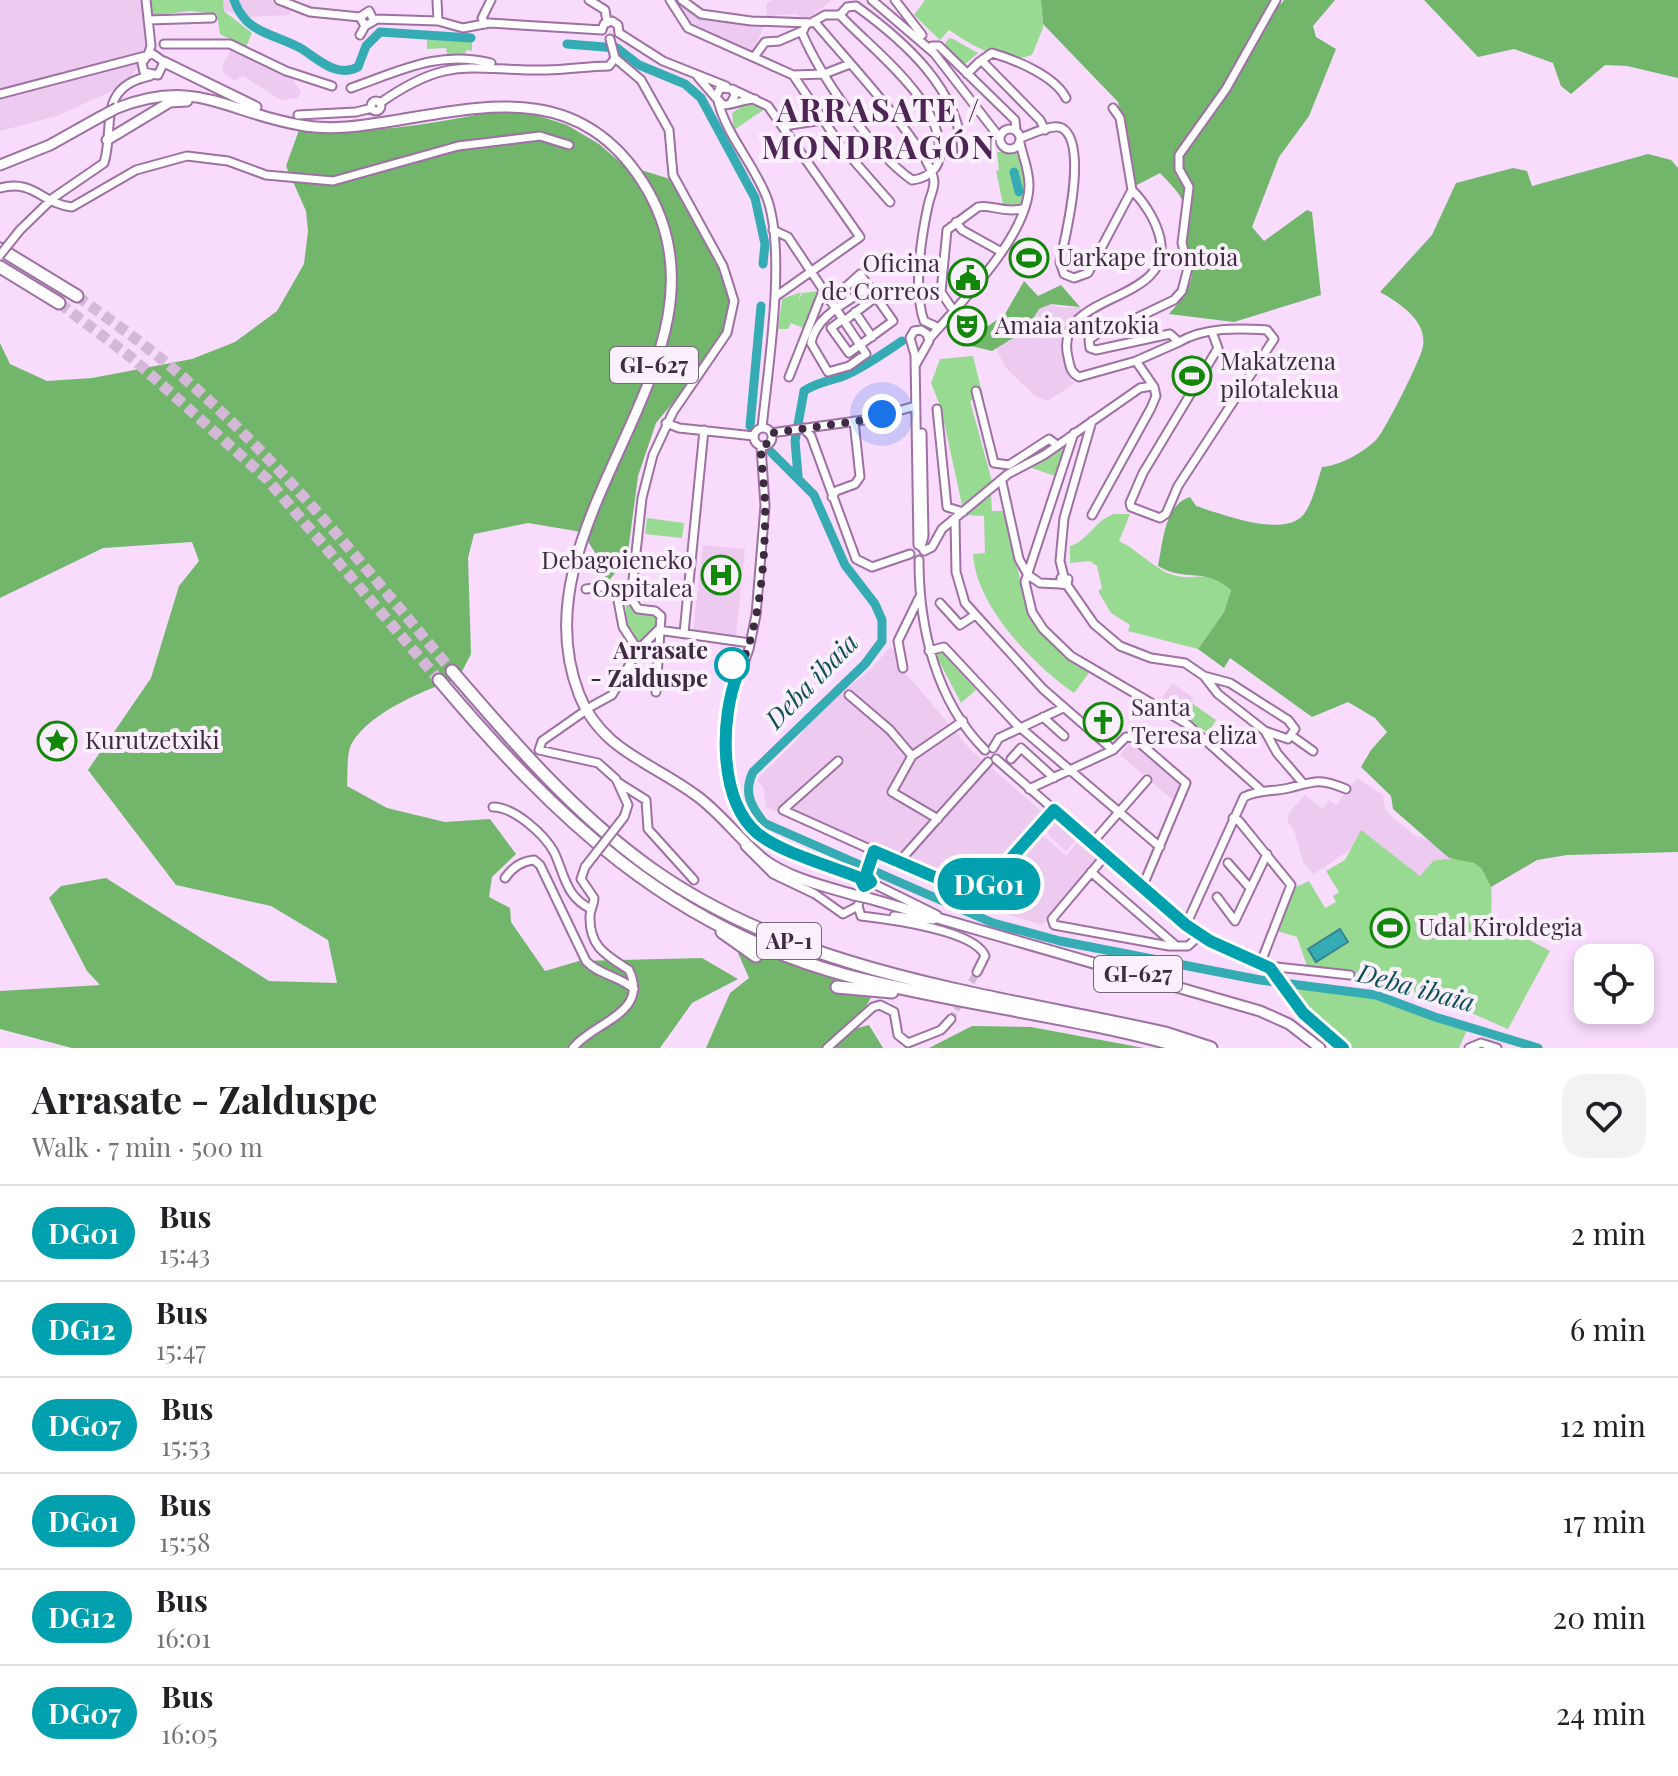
<!DOCTYPE html>
<html lang="en">
<head>
<meta charset="utf-8">
<style>
  :root { --surface:#fff; --page:#f2f2f2; --text:#202124; --muted:#757577; --line:#e0e0e0 }
  body { margin:0; font-family:"Playfair Display",serif; background:var(--page); color:var(--text); height:100vh; display:flex; flex-direction:column; font-size:30px; white-space:nowrap }
  * { box-sizing:border-box; margin:0 }
  p { font-size:26px; color:var(--muted) }
  .icon { flex:none; width:44px; height:44px; fill:none; stroke:currentColor; stroke-width:2; stroke-linecap:round; stroke-linejoin:round }
  .map { position:relative; height:1048px; overflow:hidden }
  .details { display:flex; flex-direction:column; background:var(--surface); flex:1 }
  .details>* { flex:none }
  .badge { padding:0 16px; border-radius:26px; font-size:28px; line-height:52px }
  .controls { position:absolute; left:1574px; top:944px; display:grid; gap:16px }
  .controls a { display:grid; place-items:center; width:80px; height:80px; border-radius:16px; background:var(--surface); box-shadow:0 4px 12px #0003; font-size:40px }
  .you { position:absolute; width:40px; height:40px; margin:-20px; border:6px solid #fff; border-radius:50%; background:#1a73e8; box-shadow:0 0 0 12px #1a73e833 }
  .map>.badge { position:absolute; translate:-50% -50%; box-shadow:0 0 0 4px #fff }
  .round { display:grid; place-items:center; flex:none; width:84px; height:84px; border-radius:24px; background:var(--page) }
  .overview { display:flex; align-items:center; justify-content:space-between; height:136px; padding:0 32px }
  h1 { font-size:38px; font-weight:700; line-height:60px }
  ul { padding:0; list-style:none }
  li { display:flex; align-items:center; gap:24px; height:96px; padding:0 32px; border-top:2px solid var(--line) }
  li div { flex:1 }
  li b { display:block; font-size:30px }
  li em { font-style:normal }
  li .badge { min-width:88px; font-weight:700; text-align:center }
  .map>svg:first-child { display:block }
</style>
</head>
<body>
<div class="map">
<svg width="1678" height="1048" viewBox="0 0 1678 1048">
  <rect width="100%" height="100%" fill="#f9dbfd"/>
  <!-- built -->
  <path fill="#edcbf1" d="M0,0H149L153,46L125,85L57,116L0,131Z
    M223,0H291L290,15L249,17L224,11Z
    M772,0H830L831,1L804,21L797,14L767,16L766,4Z
    M681,4L696,17L764,26L753,53L693,28L675,6Z
    M231,49L290,76L301,91L297,98L281,100L243,76L235,81L223,73L222,67Z
    M1051,304L1063,308L1080,307L1082,312L1065,332L1063,345L1069,375L1074,384L1047,401L1035,396L1005,367L996,348L1026,330L1039,309Z
    M703,545L745,549L736,636L693,631Z
    M890,647L900,655L903,670L971,750L1046,815L1036,829L1066,856L1077,843L1099,861L1042,925L994,910L766,807L764,788L757,781L762,774L795,742L815,715L872,668Z
    M1172,683L1194,698L1191,703L1216,720L1208,733L1161,700Z
    M1132,740L1182,784L1174,801L1120,755Z
    M1357,778L1383,795L1385,809L1391,816L1416,836L1432,840L1449,858L1433,861L1420,876L1361,831L1350,850L1314,874L1303,862L1295,833L1287,820L1290,811L1305,795L1323,809L1329,800L1336,805Z
    M1056,821L1076,840L1066,851L1049,836L1048,830Z"/>
  <!-- green -->
  <path fill="#99da92" d="M149,0H223L224,11L252,33L246,47L220,34L217,14L190,11L150,16Z
    M925,0H1041L1043,28L1032,55C1005,66 971,45 949,30L940,40L914,15Z
    M949,38L953,39L978,53L964,65L944,45Z
    M427,39L472,42V51L466,50L465,55L447,54L446,48L427,49Z
    M750,101L766,108L734,130L732,113Z
    M997,152C1002,152 1013,151 1017,154C1029,164 1026,196 1021,207L1004,209L996,171L999,170Z
    M820,291L806,329L791,323L788,329H778L782,299L801,292L798,302L802,293Z
    M973,356L983,396L970,401L993,485L962,505L941,408L931,383L940,359Z
    M1060,449L1063,450L1055,476L1026,466Z
    M991,495L992,511H1003L1029,614L1045,637L1089,673L1074,693C1031,663 976,605 973,554L985,553L984,516L966,515Z
    M1114,514H1130L1119,541C1137,549 1154,569 1173,575C1200,582 1205,567 1231,590L1224,612L1198,649L1128,631L1130,625L1111,613L1098,591L1102,588L1097,566L1090,561L1070,563V546C1088,541 1095,520 1114,514Z
    M647,518L684,523L682,538L645,534Z
    M625,596L632,608L658,618L657,627L640,646L627,626Z
    M939,653L944,654L976,690L961,703L937,657Z
    M1193,704L1216,720L1208,733L1185,717Z
    M1361,830L1420,876L1433,861C1457,856 1485,858 1491,887C1493,898 1490,909 1492,920L1550,951L1508,1029L1430,995L1394,990L1361,978V974L1307,966L1297,937L1274,930L1291,889L1309,881L1325,908L1336,902L1333,896L1339,892L1326,871L1345,860Z
    M968,854L988,872L977,887L950,875Z
    M1290,988L1376,997L1450,1026L1467,1030L1459,1048H1349Z"/>
  <!-- forest -->
  <path fill="#71b66b" d="M1041,0H1277L1281,4L1284,0H1335L1313,26L1316,37L1336,49L1309,116L1279,157L1252,227L1264,241L1307,210L1312,212L1321,295L1234,322L1169,314C1181,300 1195,284 1192,264C1190,256 1185,248 1185,240C1185,201 1189,203 1160,173L1137,185L1133,181L1118,102L1043,24Z
    M1424,0H1678V78L1627,66L1605,65L1571,94L1561,86L1553,63L1514,49L1478,57Z
    M497,111L536,115L567,125L599,144L622,164L670,179L723,276L732,298L730,319L694,377L656,423L638,476L627,559L606,584L599,559L582,532L528,523L474,534L468,558L471,654L458,679C426,689 370,712 352,743C346,753 348,774 347,786L387,808L445,822L490,819L516,854L492,877L489,897L510,908L511,922L545,971L579,961L702,958L738,979L692,1003L660,1048H72L0,1029V991L100,985L87,971L49,898L61,886L106,878L269,981L337,983L328,940L271,906L176,885L88,770L151,678L179,586L199,561L192,542L103,548L0,598V343L10,364L47,381L92,378L192,359L235,342L277,311L304,264L308,231L306,211L286,166L299,130C369,135 429,124 497,111Z
    M1648,154L1671,160L1678,168V852L1567,855L1537,860L1491,887L1482,869L1474,863L1449,858L1393,809L1391,796L1361,767L1371,750L1387,732L1375,718L1348,702L1312,717L1230,658L1224,668L1198,649L1224,612L1231,590C1203,566 1187,583 1158,566C1163,543 1164,505 1190,497L1196,506C1222,514 1284,539 1304,514C1313,502 1317,482 1322,467C1339,466 1364,452 1376,440C1384,433 1422,357 1423,346C1427,320 1399,303 1380,292L1432,235L1456,183L1513,168L1527,171L1532,186Z
    M1024,281L1038,296L1061,285L1080,307L1051,304L1039,309L1026,330L992,351L963,344L1005,314Z
    M747,943L776,959L877,987L866,1006L842,1032L869,1025L883,1048H706L730,993L749,978L738,953Z
    M972,1026L1031,1027L1144,1048H929Z"/>
  <!-- water -->
  <path fill="#35abb4" stroke="#388592" stroke-width="2" d="M1340,929L1348,942L1316,962L1308,949Z"/>
  <g fill="none" stroke-linecap="round" stroke-linejoin="round">
    <!-- river -->
    <path stroke="#35abb4" stroke-width="9" d="M234,0C246,35 275,33 302,49C319,60 337,78 358,67L366,46L380,32L471,38
      M567,44L617,48L639,65L685,84L701,98L755,198L765,244L763,264
      M1014,172L1019,192
      M750,426L761,306
      M771,452L814,495L845,565L875,604L882,620V641L865,664L753,772C743,793 751,806 764,823L993,923L1060,941L1260,980L1376,995L1435,1017L1538,1048
      M798,476L795,441L804,391C817,382 831,381 846,375C866,366 884,353 902,341"/>
    <!-- minor-tunnel -->
    <path stroke="#d4b8d7" stroke-width="7" stroke-dasharray="7 3.5" stroke-linecap="butt" d="M951,1019L977,972"/>
    <!-- highway-tunnel -->
    <path stroke="#d4b8d7" stroke-width="11" stroke-dasharray="11 5.5" stroke-linecap="butt" d="M77,296C113,322 150,348 184,378C284,465 367,570 452,671
      M59,303L132,358L267,479L439,680"/>
    <!-- minor casing -->
    <g stroke="#9e70a4" stroke-width="11">
      <path id="minor" d="M146,0L151,46L148,55
        M279,0L310,12L360,17
        M437,0L438,21
        M589,0L605,10L607,22
        M670,0L688,28L793,75L824,74L850,64
        M682,0L701,14L751,21L811,23L825,15H840L847,7L856,6C903,40 961,90 962,154
        M872,0L934,53L1000,138
        M895,0L922,35
        M375,19L438,21L463,28L489,23L602,30
        M148,20L212,18
        M814,21C837,50 933,151 934,182C934,190 929,199 928,206C921,238 913,290 924,321L935,326
        M807,23L802,33C821,77 873,153 912,180C924,179 937,171 939,159C947,103 873,51 840,15
        M485,24L482,18L491,0
        M602,30L604,24L612,21L618,25L619,33
        M619,33L663,61L726,86
        M360,35L365,26L374,21L369,11L360,17L365,26
        M610,39L615,58L641,80L669,130L673,175L723,266L734,301L727,333L673,412L653,455L642,498L631,598L638,609L655,611L661,616L656,692
        M164,44H230L286,71L332,86
        M932,46H939L1015,120L1016,130
        M754,57L765,42L779,41L802,31
        M979,62L992,53C1016,60 1055,76 1066,98
        M967,74L979,62H983L1040,120L1045,130
        M793,75L841,146L890,202
        M698,77L716,98
        M351,88C400,71 437,50 491,63
        M732,89L768,106L860,237L775,297
        M0,94L153,54L164,62L158,75L144,72L142,63L147,56
        M718,101C727,137 756,166 768,201C786,257 768,368 762,428
        M371 106a5 5 0 1 1 10 0a5 5 0 1 1-10 0Z
        M380,103C450,54 470,71 546,70C567,70 587,66 609,66L615,58
        M731,103L735,95L732,89L720,88L716,97L723,105C734,105 744,99 755,99
        M1113,108L1120,118L1132,190
        M298,115L356,112L372,108
        M784,126L822,120
        M1000 139a10 10 0 1 1 20 0a10 10 0 1 1-20 0Z
        M1020,138C1030,135 1052,123 1062,128C1089,144 1065,238 1060,262L1064,274L1074,278L1088,273L1132,190C1145,203 1156,221 1160,238C1175,306 1052,290 1068,357C1070,366 1070,372 1079,377L1136,361L1154,387
        M0,188C34,179 42,204 72,207L136,170L187,156L228,161L266,175L333,181L458,146L540,136L569,145
        M956,222L962,230L998,250
        M20,230L53,198L104,163C115,128 96,87 150,76
        M773,230L788,237L866,354L849,366L828,372L811,343C816,315 847,303 869,287
        M830,301L860,274L893,321L849,353L831,328L843,319
        M951,307L941,292L947,230L978,207C991,204 1001,213 1022,209
        M855,312L872,337
        M844,321L876,297
        M929,339C961,302 1029,235 1029,185C1029,170 1023,157 1020,143
        M1179,342C1205,327 1238,328 1267,330L1274,339L1178,486L1166,514L1160,518L1131,507L1130,503L1143,473L1218,348L1212,332
        M1136,361L1179,342L1170,334L1096,350L1090,348L1089,340L1106,327L1124,324L1174,300L1182,291L1188,268L1182,243L1189,187L1179,169V155L1226,89L1276,0
        M915,366L929,341L927,334L921,330L914,331L910,338L915,355L918,545
        M789,377L823,291
        M976,391L994,463L1009,465L1049,439L1057,445
        M937,409L947,507L963,512
        M666,423L679,428L754,436
        M803,428L811,436L856,559L872,567L910,554
        M754 437a9 9 0 1 1 18 0a9 9 0 1 1-18 0Z
        M771,433L871,419L915,406
        M1074,433L1025,582L1032,612L1043,629L1071,656L1187,724L1261,790
        M761,446L765,506L756,615L749,649L730,701L725,741L728,776L747,820L761,836L860,878L864,886
        M1002,482L1019,559L1028,575L1040,583L1060,584
        M832,497L836,491L855,484L860,477L854,421
        M1092,515L1151,408L1156,396L1154,387
        M955,519L956,572L965,603L1043,689L1113,750L1126,737L1134,738L1186,783L1142,888
        M921,547L924,536L922,433
        M924,551L932,547L942,529L1008,474L1044,455L1140,388L1152,386
        M919,560C919,628 936,701 985,750
        M1064,577L1060,561L1064,518L1092,421
        M1067,585L1060,584L1061,578L1068,579L1067,585L1094,624L1120,646L1151,658L1185,663L1204,676L1218,694L1265,731L1277,753L1302,782
        M586,589L608,586L616,590L623,627L638,650
        M940,603L960,625L975,615
        M684,633L704,430
        M929,651L944,647L1015,723L1160,847
        M903,668L898,641L919,598
        M1204,676L1230,683L1288,720L1295,729L1288,739L1265,731
        M849,695L890,730L912,756
        M592,706L612,695L638,650L658,630L750,643
        M582,713L542,741L539,750L598,763L616,779L628,805L624,817
        M1043,717L1064,736
        M1292,736L1313,751
        M993,748L999,738L1063,708
        M996,759L1186,925L1210,941L1270,968L1296,1005L1343,1048
        M1011,759L1021,748L1054,778
        M838,761L783,810L965,892L983,890L1054,810
        M619,783L646,800L648,829L694,880
        M1029,789L1113,750
        M493,807C514,807 544,834 554,852C565,875 565,896 591,909
        M1233,818L1239,821L1291,885L1261,962
        M938,819L892,792L912,756L963,721
        M1092,843L1147,780
        M745,846L773,874L815,894L843,914L858,906L864,886L871,882
        M1105,856L1052,919L1054,925L1169,946H1188L1200,935
        M898,863L988,762
        M1228,863L1250,888
        M1091,872L1174,944
        M865,875L874,851
        M866,875L874,884L937,915
        M505,878C512,868 521,861 534,860L540,865L586,961C599,975 619,976 634,989
        M1217,897L1235,921L1267,854
        M858,906L861,916C887,919 975,930 985,956L977,972
        M894,916L933,920
        M1186,925L1244,797C1260,789 1273,792 1289,788C1315,781 1320,778 1346,789
        M1268,966L1350,975
        M573,1048C593,1022 650,1014 629,970C606,955 589,947 590,916C590,909 594,905 594,898L581,879L585,867
        M827,1048L873,1007L880,1005L894,1012L898,1035L908,1043L941,1030L951,1019
        M1469,1048L1481,1043L1497,1048"/>
    </g>
    <!-- major casing -->
    <g stroke="#9e70a4" stroke-width="13">
      <path id="major" d="M164,62L256,107
        M117,108C197,77 225,112 300,125C321,129 344,128 365,125C470,111 572,73 642,181C753,352 510,516 579,694C601,751 652,762 697,796C723,815 741,842 766,861C792,879 824,886 854,895
        M107,140L170,102L187,101
        M0,165L50,145L100,117
        M868,898L1260,1011L1289,1024L1320,1048"/>
    </g>
    <!-- highway casing -->
    <g stroke="#9e70a4" stroke-width="15">
      <path id="highway" d="M0,249L77,296
        M0,267L59,303
        M452,671C513,742 573,812 649,867C798,974 990,994 1165,1033L1211,1048
        M439,680C555,817 669,928 849,976C960,1005 1076,1016 1186,1048
        M722,932L756,956
        M837,987L892,992"/>
    </g>
    <!-- minor -->
    <use href="#minor" stroke="#fff" stroke-width="7"/>
    <!-- major -->
    <use href="#major" stroke="#fff" stroke-width="9"/>
    <!-- highway -->
    <use href="#highway" stroke="#fff" stroke-width="11"/>
    <!-- minor-bridge casing -->
    <g stroke="#9e70a4" stroke-width="11" stroke-linecap="butt">
      <path id="minor-bridge" d="M0,255L20,230
        M585,867L624,817"/>
    </g>
    <!-- major-bridge casing -->
    <g stroke="#9e70a4" stroke-width="13" stroke-linecap="butt">
      <path id="major-bridge" d="M100,117L117,108
        M854,895L868,898"/>
    </g>
    <!-- minor-bridge -->
    <use href="#minor-bridge" stroke="#fff" stroke-width="7"/>
    <!-- major-bridge -->
    <use href="#major-bridge" stroke="#fff" stroke-width="9"/>
  </g>
  <g fill="none" stroke-linecap="round" stroke-linejoin="round">
    <!-- line casing -->
    <g stroke="#fff" stroke-width="18">
      <path id="line" d="M731,662L738,673C720,717 718,799 757,833C781,853 831,866 860,878L864,886L871,882L866,875L874,851L974,894L983,890L1054,810L1186,925L1210,941L1270,968L1303,1013L1343,1048"/>
    </g>
    <!-- line -->
    <use href="#line" stroke="#00a0ae" stroke-width="12"/>
    <!-- walk -->
    <path stroke="#3e2b41" stroke-width="8" stroke-dasharray="0 14.4" d="M732,665L738,672C761,627 766,552 765,501C764,483 761,464 761,446L769,443L773,433L871,419L882,414"/>
  </g>
  <!-- icons -->
  <defs>
    <g id="stadium-ring" transform="scale(2)"><circle r="9.5" fill="#faf0fc" stroke="#118808" stroke-width="1.5"/><path d="M0-5a6.5 5 0 1 0 0 10a6.5 5 0 1 0 0-10ZM-3.5-1.8h7v3.6h-7Z" fill="#118808"/></g>
    <g id="civic-ring" transform="scale(2)"><circle r="9.5" fill="#faf0fc" stroke="#118808" stroke-width="1.5"/><path d="M-.6-6.5H3V-4.5H.6V-3L4-1V1h2V6H-6V1h2V-1L-.6-3ZM-1.2 2.5V6h2.4V2.5Z" fill="#118808"/></g>
    <g id="theatre-ring" transform="scale(2)"><circle r="9.5" fill="#faf0fc" stroke="#118808" stroke-width="1.5"/><path d="M-5-5.5Q0-4 5-5.5V0Q5 5 0 6Q-5 5-5 0ZM-3.3-2.5H-1v1.5H-3.3ZM1-2.5H3.3v1.5H1ZM-2.8 1Q0 5.5 2.8 1Z" fill="#118808"/></g>
    <g id="hospital-ring" transform="scale(2)"><circle r="9.5" fill="#faf0fc" stroke="#118808" stroke-width="1.5"/><path d="M-5-5h3v3.5h4V-5h3V5h-3V1.5h-4V5h-3Z" fill="#118808"/></g>
    <g id="church-ring" transform="scale(2)"><circle r="9.5" fill="#faf0fc" stroke="#118808" stroke-width="1.5"/><path d="M-1.2-6h2.4v3.5h3.3v2.4h-3.3V6h-2.4V-.1h-3.3v-2.4h3.3Z" fill="#118808"/></g>
    <g id="sight-ring" transform="scale(2)"><circle r="9.5" fill="#faf0fc" stroke="#118808" stroke-width="1.5"/><path d="M0-6L1.8-2.2L6-1.7L2.9 1.2L3.7 5.4L0 3.3L-3.7 5.4L-2.9 1.2L-6-1.7L-1.8-2.2Z" fill="#118808"/></g>
  </defs>
  <g fill-rule="evenodd">
    <use href="#stadium-ring" x="1029" y="258"/>
    <use href="#civic-ring" x="968" y="278"/>
    <use href="#theatre-ring" x="967" y="326"/>
    <use href="#stadium-ring" x="1192" y="376"/>
    <use href="#hospital-ring" x="721" y="575"/>
    <use href="#church-ring" x="1103" y="722"/>
    <use href="#sight-ring" x="57" y="741"/>
    <use href="#stadium-ring" x="1390" y="928"/>
  </g>
  <!-- markers -->
  <circle fill="#fff" stroke="#00a0ae" stroke-width="4" cx="732" cy="665" r="16"/>
  <g text-anchor="middle" stroke-width="8" stroke-linejoin="round" paint-order="stroke">
    <!-- shield labels -->
    <g fill="#faf0fc" stroke="#766679" stroke-width="2">
      <rect x="610" y="347" width="88" height="36" rx="6"/>
      <rect x="757" y="923" width="64" height="36" rx="6"/>
      <rect x="1094" y="956" width="88" height="36" rx="6"/>
    </g>
    <g font-size="22" font-weight="bold" fill="#3e2b41">
      <text x="654" y="373">GI-627</text>
      <text x="789" y="949">AP-1</text>
      <text x="1138" y="982">GI-627</text>
    </g>
    <!-- poi labels -->
    <g font-size="24" fill="#3e2b41" stroke="#faf0fc" text-anchor="start">
      <text x="1057" y="266">Uarkape frontoia</text>
      <text x="940" y="272" text-anchor="end">Oficina<tspan x="940" dy="28">de Correos</tspan></text>
      <text x="995" y="334">Amaia antzokia</text>
      <text x="1220" y="370">Makatzena<tspan x="1220" dy="28">pilotalekua</tspan></text>
      <text x="693" y="569" text-anchor="end">Debagoieneko<tspan x="693" dy="28">Ospitalea</tspan></text>
      <text x="1131" y="716">Santa<tspan x="1131" dy="28">Teresa eliza</tspan></text>
      <text x="85" y="749">Kurutzetxiki</text>
      <text x="1418" y="936">Udal Kiroldegia</text>
    </g>
    <!-- stop labels -->
    <g font-size="24" font-weight="bold" fill="#3e2b41" stroke="#faf0fc" text-anchor="end">
      <text x="708" y="659">Arrasate<tspan x="708" dy="28">- Zalduspe</tspan></text>
    </g>
    <!-- water labels -->
    <g font-size="26" font-style="italic" fill="#0d5156" stroke="#faf0fc">
      <text transform="translate(812 681) rotate(-46)" y="9">Deba ibaia</text>
      <text transform="translate(1416 988) rotate(15)" y="9">Deba ibaia</text>
    </g>
    <!-- district labels -->
    <g font-size="32" font-weight="bold" letter-spacing="2" fill="#4d2454" stroke="#faf0fc">
      <text x="879" y="122">ARRASATE /<tspan x="879" dy="37">MONDRAGÓN</tspan></text>
    </g>
  </g>
</svg>
<div class="controls">
<a><svg class="icon" aria-label="locate" viewBox="0 0 24 24"><circle cx="12" cy="12" r="6"/><path d="M12 2v4M12 18v4M2 12h4M18 12h4"/></svg></a>
</div>
<div class="you" style="left:882px;top:414px"></div>
<b class="badge" style="left:989px;top:884px;background:#00a0ae;color:#fff">DG01</b>
</div>
<section class="details">
<div class="overview"><div><h1>Arrasate - Zalduspe</h1><p>Walk · 7 min · 500 m</p></div><a class="round"><svg class="icon" aria-label="heart" viewBox="0 0 24 24"><path d="M12 20l-8-8c-3-5 5-10 8-4 3-6 11-1 8 4z"/></svg></a></div>
<ul>
<li><span class="badge" style="background:#00a0ae;color:#fff">DG01</span><div><b>Bus</b><p>15:43</p></div><em>2 min</em></li>
<li><span class="badge" style="background:#00a0ae;color:#fff">DG12</span><div><b>Bus</b><p>15:47</p></div><em>6 min</em></li>
<li><span class="badge" style="background:#00a0ae;color:#fff">DG07</span><div><b>Bus</b><p>15:53</p></div><em>12 min</em></li>
<li><span class="badge" style="background:#00a0ae;color:#fff">DG01</span><div><b>Bus</b><p>15:58</p></div><em>17 min</em></li>
<li><span class="badge" style="background:#00a0ae;color:#fff">DG12</span><div><b>Bus</b><p>16:01</p></div><em>20 min</em></li>
<li><span class="badge" style="background:#00a0ae;color:#fff">DG07</span><div><b>Bus</b><p>16:05</p></div><em>24 min</em></li>
</ul>
</section>
</body>
</html>
